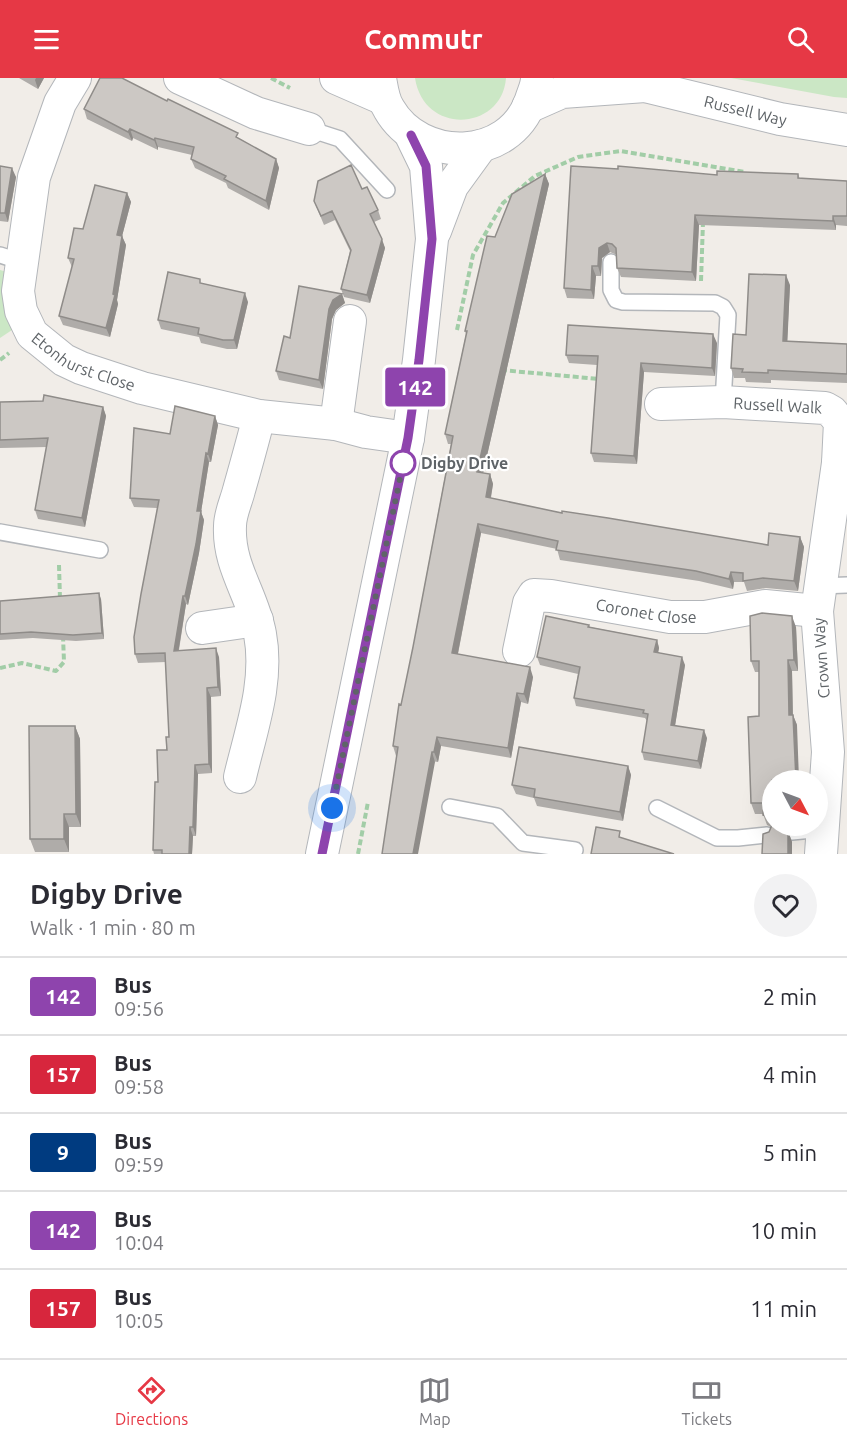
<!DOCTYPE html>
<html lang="en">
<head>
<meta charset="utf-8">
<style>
  :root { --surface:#fff; --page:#f2f2f3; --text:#2b2b33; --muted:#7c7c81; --line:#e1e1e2; --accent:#e63845 }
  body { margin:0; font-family:Ubuntu,sans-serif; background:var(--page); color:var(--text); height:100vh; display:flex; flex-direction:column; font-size:22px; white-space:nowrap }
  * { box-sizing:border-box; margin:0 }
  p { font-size:20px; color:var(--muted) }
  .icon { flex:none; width:33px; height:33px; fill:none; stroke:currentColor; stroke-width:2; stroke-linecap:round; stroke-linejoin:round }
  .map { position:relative; height:776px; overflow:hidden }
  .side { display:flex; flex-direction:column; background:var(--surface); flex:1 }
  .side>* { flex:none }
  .badge { padding:0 12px; border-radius:4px; font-size:21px; line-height:39px }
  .needle { width:39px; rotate:131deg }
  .controls { position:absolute; left:762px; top:692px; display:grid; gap:12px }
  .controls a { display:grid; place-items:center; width:66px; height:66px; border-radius:50%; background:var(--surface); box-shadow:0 6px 24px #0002; font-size:30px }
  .you { position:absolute; width:30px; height:30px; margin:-15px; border:4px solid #fff; border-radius:50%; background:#1a73e8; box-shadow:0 0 0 9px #1a73e833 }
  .map>.badge { position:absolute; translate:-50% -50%; box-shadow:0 0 0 3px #fff }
  .round { display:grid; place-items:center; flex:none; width:63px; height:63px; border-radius:32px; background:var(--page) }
  .headline { display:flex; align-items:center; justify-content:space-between; height:102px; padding:0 30px }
  h1 { font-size:28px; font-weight:700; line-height:45px }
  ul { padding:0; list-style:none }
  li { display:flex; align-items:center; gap:18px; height:78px; padding:0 30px; border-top:2px solid var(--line) }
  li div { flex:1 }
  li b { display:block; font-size:22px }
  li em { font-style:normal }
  li .badge { min-width:66px; font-weight:700; text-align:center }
  header { display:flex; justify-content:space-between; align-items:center; height:78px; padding:0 30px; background:var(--accent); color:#fff; font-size:27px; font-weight:700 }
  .tab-bar { display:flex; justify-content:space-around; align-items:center; height:84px; border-top:2px solid var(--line); background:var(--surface); font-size:16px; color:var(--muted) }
  .tab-bar a { display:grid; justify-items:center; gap:3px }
  .tab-bar .selected { color:var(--accent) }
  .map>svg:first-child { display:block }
</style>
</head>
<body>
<header><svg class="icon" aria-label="menu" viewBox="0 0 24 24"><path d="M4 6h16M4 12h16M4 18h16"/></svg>Commutr<svg class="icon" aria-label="search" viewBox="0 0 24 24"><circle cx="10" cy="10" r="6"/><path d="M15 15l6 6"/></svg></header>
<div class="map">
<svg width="847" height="776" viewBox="0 0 847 776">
  <rect width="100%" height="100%" fill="#f1ede8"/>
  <!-- green -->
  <path fill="#cbe7c5" d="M415,0H506C502,53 424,58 415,0Z
    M731,0H847V20L834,19Z
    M0,192L11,195L8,235L12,252L0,260Z"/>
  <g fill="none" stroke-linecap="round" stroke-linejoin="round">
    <!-- lane casing -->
    <g stroke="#b3b6ba" stroke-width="18">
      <path id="lane" d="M309,51L340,61L387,112
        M0,177L22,184
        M611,184V212L616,222L623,224L715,225L723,229L728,237L723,324
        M0,454L100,472
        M820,508L847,507
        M450,729L497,738L523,765L575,772
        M657,730L717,760H738L767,757
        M792,754L823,751"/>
    </g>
    <!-- street casing -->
    <g stroke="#b3b6ba" stroke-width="34">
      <g id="street">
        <path id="s1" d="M75,0L60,25L34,99L18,213L21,233L32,256L64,282L81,290L142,310L259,338L336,346L366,354L408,360"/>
        <path d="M180,0L256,35L309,51"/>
        <path d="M336,0L384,21"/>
        <path d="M380,0C382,11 383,22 389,31C420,85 509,85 531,22C533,15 537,8 537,0"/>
        <path id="s2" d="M626,0L645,8L780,41L847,52"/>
        <path d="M528,29L562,14L645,8"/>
        <path d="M435,153L452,108L481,68"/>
        <path id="s3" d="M661,326L723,324L825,330L832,334L840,344L838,385H847"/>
        <path d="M336,346L350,243"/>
        <path d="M202,550L257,542"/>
        <path id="s4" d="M519,573L529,525L534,517L551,518L670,539H705L765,528L817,533"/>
        <path d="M240,699C251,652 269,604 260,556C253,517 228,489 230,448C230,436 236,424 239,412C246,387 253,363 259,338"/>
        <path d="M322,776L408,360L419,282L432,161L426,88L411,57"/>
        <path d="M821,776L828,674L817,533L838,385"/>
      </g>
    </g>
    <!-- path -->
    <path stroke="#a2cda7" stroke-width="4" stroke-dasharray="6 3" stroke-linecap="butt" d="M271,0L290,10
      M701,203L703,144
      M457,252L473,177L503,125L535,98L578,79L621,73L745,94
      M0,282L9,275
      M501,292L599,301
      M59,487L60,521
      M0,590L22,585L56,593L64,584L63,558
      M358,776L368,724"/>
    <!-- lane -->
    <use href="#lane" stroke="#fff" stroke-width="15"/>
    <!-- street -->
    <use href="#street" stroke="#fff" stroke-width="32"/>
  </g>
  <!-- wall -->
  <path fill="#afaca9" d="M19,0H44L38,11Z
    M84,31L240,61L276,81L279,90L269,132L228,110L226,105L195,90L191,81L192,77L158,69V72L133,60L132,63L87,41Z
    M0,88L16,99L8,144L0,143Z
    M618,91L717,97L798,96L800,101L847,103V148L836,147V152L699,147L696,203L621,199L617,190V177L610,174L602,180L601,198H596L594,221L567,220L564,210Z
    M545,96L549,106L483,395L490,396L493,406L491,420L562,435L768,467L800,459L804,469L798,513L766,510L747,513L744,504H734L733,511L699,503L560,482L557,471L481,455L458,576L533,599L528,626L521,624L511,680L441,668L438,684L396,678L393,668L413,569L451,366H448L445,356L466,256L465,253L495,159Z
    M362,111L378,132L381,141L374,144L385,170L370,225L344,219L341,211L350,173L335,142L324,147L314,123Z
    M127,115L131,124L122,158L126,167L117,222L118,226L110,259L63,247L59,238L72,189L68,180L83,151Z
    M202,206L248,224L237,271H227L201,265L199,259L161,251L158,242Z
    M790,207L787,263L847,266V305L771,302V305L746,304L745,300H734L731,290L746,257Z
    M342,216L345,225L336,232L332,241L323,311L279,302L276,293L290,260Z
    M717,265L715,298L644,294L637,386L594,384L591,375L597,287L569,285L566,277Z
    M0,324L103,329L106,338L85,449L38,441L35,432L47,369L0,370Z
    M215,338L218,347L211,384H209L201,434L204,442L199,475L188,527L186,526L179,572L219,579L221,618L211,619L212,695L198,696L196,758H193L192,776H154L153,772L158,704L169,659L166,584L138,585L135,576L157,430L134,429L130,420L170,356Z
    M101,521L104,561L76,563L33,560L0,562V523Z
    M589,547L590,549L657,562L659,570L658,574L685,587L675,647L707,660L701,691L644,682L642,674L647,643L645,640L576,628L574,620L578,596L540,587L537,579Z
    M796,549L798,593H792L793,637L797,647L772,702V747L783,750L788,753L792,764V776H762L771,749L767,747L763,736H755L751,725L759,638V594H755L751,583Z
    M75,648L80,661L81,749H69V774H35L30,761Z
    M628,688L631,697L623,743L537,728L534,720L516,716L512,707Z"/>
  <!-- shaded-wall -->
  <path fill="#8f8c89" d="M36,0H44L38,11L35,2Z
    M130,51L133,60L132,63L128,54Z
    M155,60L158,69V72L154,62Z
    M276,81L279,90L269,132L266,123Z
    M12,90L16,99L8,144L5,135Z
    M545,96L549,106L481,404L477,394Z
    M127,115L131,124L120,166L117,157Z
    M695,137L699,147L696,203L692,194Z
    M833,138L836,147V152L833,143Z
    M122,158L126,167L117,222L118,226L110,259L106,250L113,216Z
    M382,161L385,170L370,225L367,217Z
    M607,165L610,174L602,180L601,198L598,188L599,170Z
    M592,188L596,198L594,221L591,212Z
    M786,197L790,207L787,272L783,263Z
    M245,215L248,224L237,271L234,262Z
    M342,216L345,225L336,232L332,241L323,311L319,302L329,231L333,222Z
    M713,256L717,265L715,298L712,290Z
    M641,285L644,294L637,386L634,378Z
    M103,329L106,338L85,449L82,440Z
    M215,338L218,347L211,384L208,376Z
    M206,375L209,384L201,434L204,442L199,475L188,527L185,518Z
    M490,396L493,406L489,429L486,419Z
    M478,446L481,455L456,585L452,575Z
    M800,459L804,469L798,513L794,503Z
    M731,494L734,504L733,511L729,501Z
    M99,515L101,521L104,561L102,555Z
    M183,518L186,526L177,582L174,573Z
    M792,538L796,549L798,593L794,582Z
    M657,562L659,570L657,581L654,574Z
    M216,570L219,579L221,618L218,609Z
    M682,579L685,587L674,654L671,647Z
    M788,582L792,593L793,648L789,637Z
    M530,589L533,599L528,626L524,616Z
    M207,610L211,619L212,695L209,686Z
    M517,615L521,624L511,680L508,670Z
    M793,637L797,647L799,702H796Z
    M75,648L80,661L81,749L76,736Z
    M704,652L707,660L701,691L698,683Z
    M437,659L441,668L438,684L434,674Z
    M432,674L435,684L418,776H413Z
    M195,687L198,696L196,758L193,749Z
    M628,688L631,697L623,743L620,734Z
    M64,736L69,749V774L64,761Z
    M190,749L193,758L192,776H189Z
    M788,753L792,764V776H788Z"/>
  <!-- building -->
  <path fill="#ccc8c4" stroke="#8f8c89" stroke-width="1.5" d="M100,0H122L167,23L168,21L238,55L236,59L276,81L266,123L224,101L226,98L191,81L194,69L155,60L154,62L130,51L128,54L84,31Z
    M351,87L362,111L367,109L378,132L370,136L382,161L367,217L341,211L351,172L332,133L321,138L314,123L318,103Z
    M0,88L12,90L5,135H0Z
    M571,88L618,91V88L717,97V93L798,96V100L847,103V138H833V143L695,137L692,194L617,190L616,170L612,166L607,165L599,170L598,188H592L591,212L564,210Z
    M545,96L477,394L490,396L486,419L562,435V433L608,440L768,467L769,455L800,459L794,503L763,500L743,503V495L731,494L729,501L696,493L556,472L558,463L478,446L452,575L530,589L524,616L517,615L508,670L437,659L434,674H432L413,776H382L398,669L393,668L399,626L401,627L413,569L453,358L445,356L467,253H465L487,158L495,159L512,116Z
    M95,107L127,115L117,157L122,158L113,216L115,217L106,250L59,238L74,181L68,180L74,150L83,151Z
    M168,194L200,201V205L245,215L234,262H223L198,256L199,250L158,242Z
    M749,196L786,197L783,263L847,266V296L768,292V295L742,294L743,291L731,290L733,256L746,257Z
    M299,208L342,216L333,222L329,231L319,302L276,293L284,258L290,260Z
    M568,247L713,256L712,290L641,285L634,378L591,375L598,278L566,277Z
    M44,317L103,329L82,440L35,432L48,360L0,362V324L43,323Z
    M175,328L215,338L208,376L206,375L197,433H201L196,466L185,518H183L174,573L216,570L218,609L207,610L209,686L195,687L193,749H190L189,776H162V772H153L155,704H158L157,672H167L166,659H169L165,575L135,576L134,559L141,516L159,422L130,420L134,350L170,356Z
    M99,515L102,555L73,557L31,554L0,556V523Z
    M762,535L792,538L794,582H788L789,637H793L796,702H772V736H770L772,737V745L771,740L763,737L764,725H751L748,639L759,638V583H751L750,538Z
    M546,538L589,547L588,549L657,562L654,574L682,579L671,647L704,652L698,683L642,674L648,636L643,635L644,632L574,620L580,589L537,579Z
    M29,648H75L76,736H64V761H30Z
    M519,669L628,688L620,734L534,719L535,711L512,707Z
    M772,747H780V748L788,753V776H762L763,756L769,754Z
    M596,749L620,753L619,759L674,776H591Z"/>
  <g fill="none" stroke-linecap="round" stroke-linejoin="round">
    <!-- line casing -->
    <g stroke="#fff" stroke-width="14">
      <path id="line" d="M322,776L408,360L419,282L432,161L426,88L411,57"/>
    </g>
    <!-- line -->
    <use href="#line" stroke="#8e44ad" stroke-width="9"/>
    <!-- walk -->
    <path stroke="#5f6468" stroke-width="6" stroke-dasharray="0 10.8" d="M332,730L404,381L403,385"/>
  </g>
  <!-- markers -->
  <circle fill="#fff" stroke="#8e44ad" stroke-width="3" cx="403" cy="385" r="12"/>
  <g text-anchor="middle" stroke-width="4.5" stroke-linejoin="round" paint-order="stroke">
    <!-- street labels -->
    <g font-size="16" fill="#5f6468" stroke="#fff">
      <text dy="6" stroke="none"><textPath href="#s2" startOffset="124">Russell Way</textPath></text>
      <text dy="6" stroke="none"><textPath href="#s1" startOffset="328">Etonhurst Close</textPath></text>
      <text dy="6" stroke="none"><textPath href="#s3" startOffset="117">Russell Walk</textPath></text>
      <text dy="6" stroke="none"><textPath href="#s4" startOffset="172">Coronet Close</textPath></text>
      <text transform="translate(821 580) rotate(-94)" y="6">Crown Way</text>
    </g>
    <!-- stop labels -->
    <g font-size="16" font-weight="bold" fill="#5f6468" stroke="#fff" text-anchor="start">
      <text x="421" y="391">Digby Drive</text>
    </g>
  </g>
</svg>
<div class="controls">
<a><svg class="needle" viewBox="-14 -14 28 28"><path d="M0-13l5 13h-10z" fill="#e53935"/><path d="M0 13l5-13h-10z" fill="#7c7c81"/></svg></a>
</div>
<div class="you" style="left:332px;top:730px"></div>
<b class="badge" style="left:415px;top:309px;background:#8e44ad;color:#fff">142</b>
</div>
<section class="side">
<div class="headline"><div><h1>Digby Drive</h1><p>Walk · 1 min · 80 m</p></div><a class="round"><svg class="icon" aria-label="heart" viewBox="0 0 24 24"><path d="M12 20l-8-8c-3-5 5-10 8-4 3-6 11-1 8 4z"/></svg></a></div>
<ul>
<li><span class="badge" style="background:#8e44ad;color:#fff">142</span><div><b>Bus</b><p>09:56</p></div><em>2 min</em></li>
<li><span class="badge" style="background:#d7263d;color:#fff">157</span><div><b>Bus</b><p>09:58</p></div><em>4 min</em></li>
<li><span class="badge" style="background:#003b80;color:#fff">9</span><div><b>Bus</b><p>09:59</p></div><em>5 min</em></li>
<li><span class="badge" style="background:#8e44ad;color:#fff">142</span><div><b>Bus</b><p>10:04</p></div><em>10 min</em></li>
<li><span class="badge" style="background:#d7263d;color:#fff">157</span><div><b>Bus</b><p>10:05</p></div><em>11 min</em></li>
</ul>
</section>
<nav class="tab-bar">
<a class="selected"><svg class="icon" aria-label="directions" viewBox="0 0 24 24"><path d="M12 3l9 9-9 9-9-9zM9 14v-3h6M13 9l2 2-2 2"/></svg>Directions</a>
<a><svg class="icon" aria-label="map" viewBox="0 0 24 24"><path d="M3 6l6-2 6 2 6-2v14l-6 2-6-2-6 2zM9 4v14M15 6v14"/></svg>Map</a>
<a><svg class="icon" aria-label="tickets" viewBox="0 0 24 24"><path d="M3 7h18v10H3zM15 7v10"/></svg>Tickets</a>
</nav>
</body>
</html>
